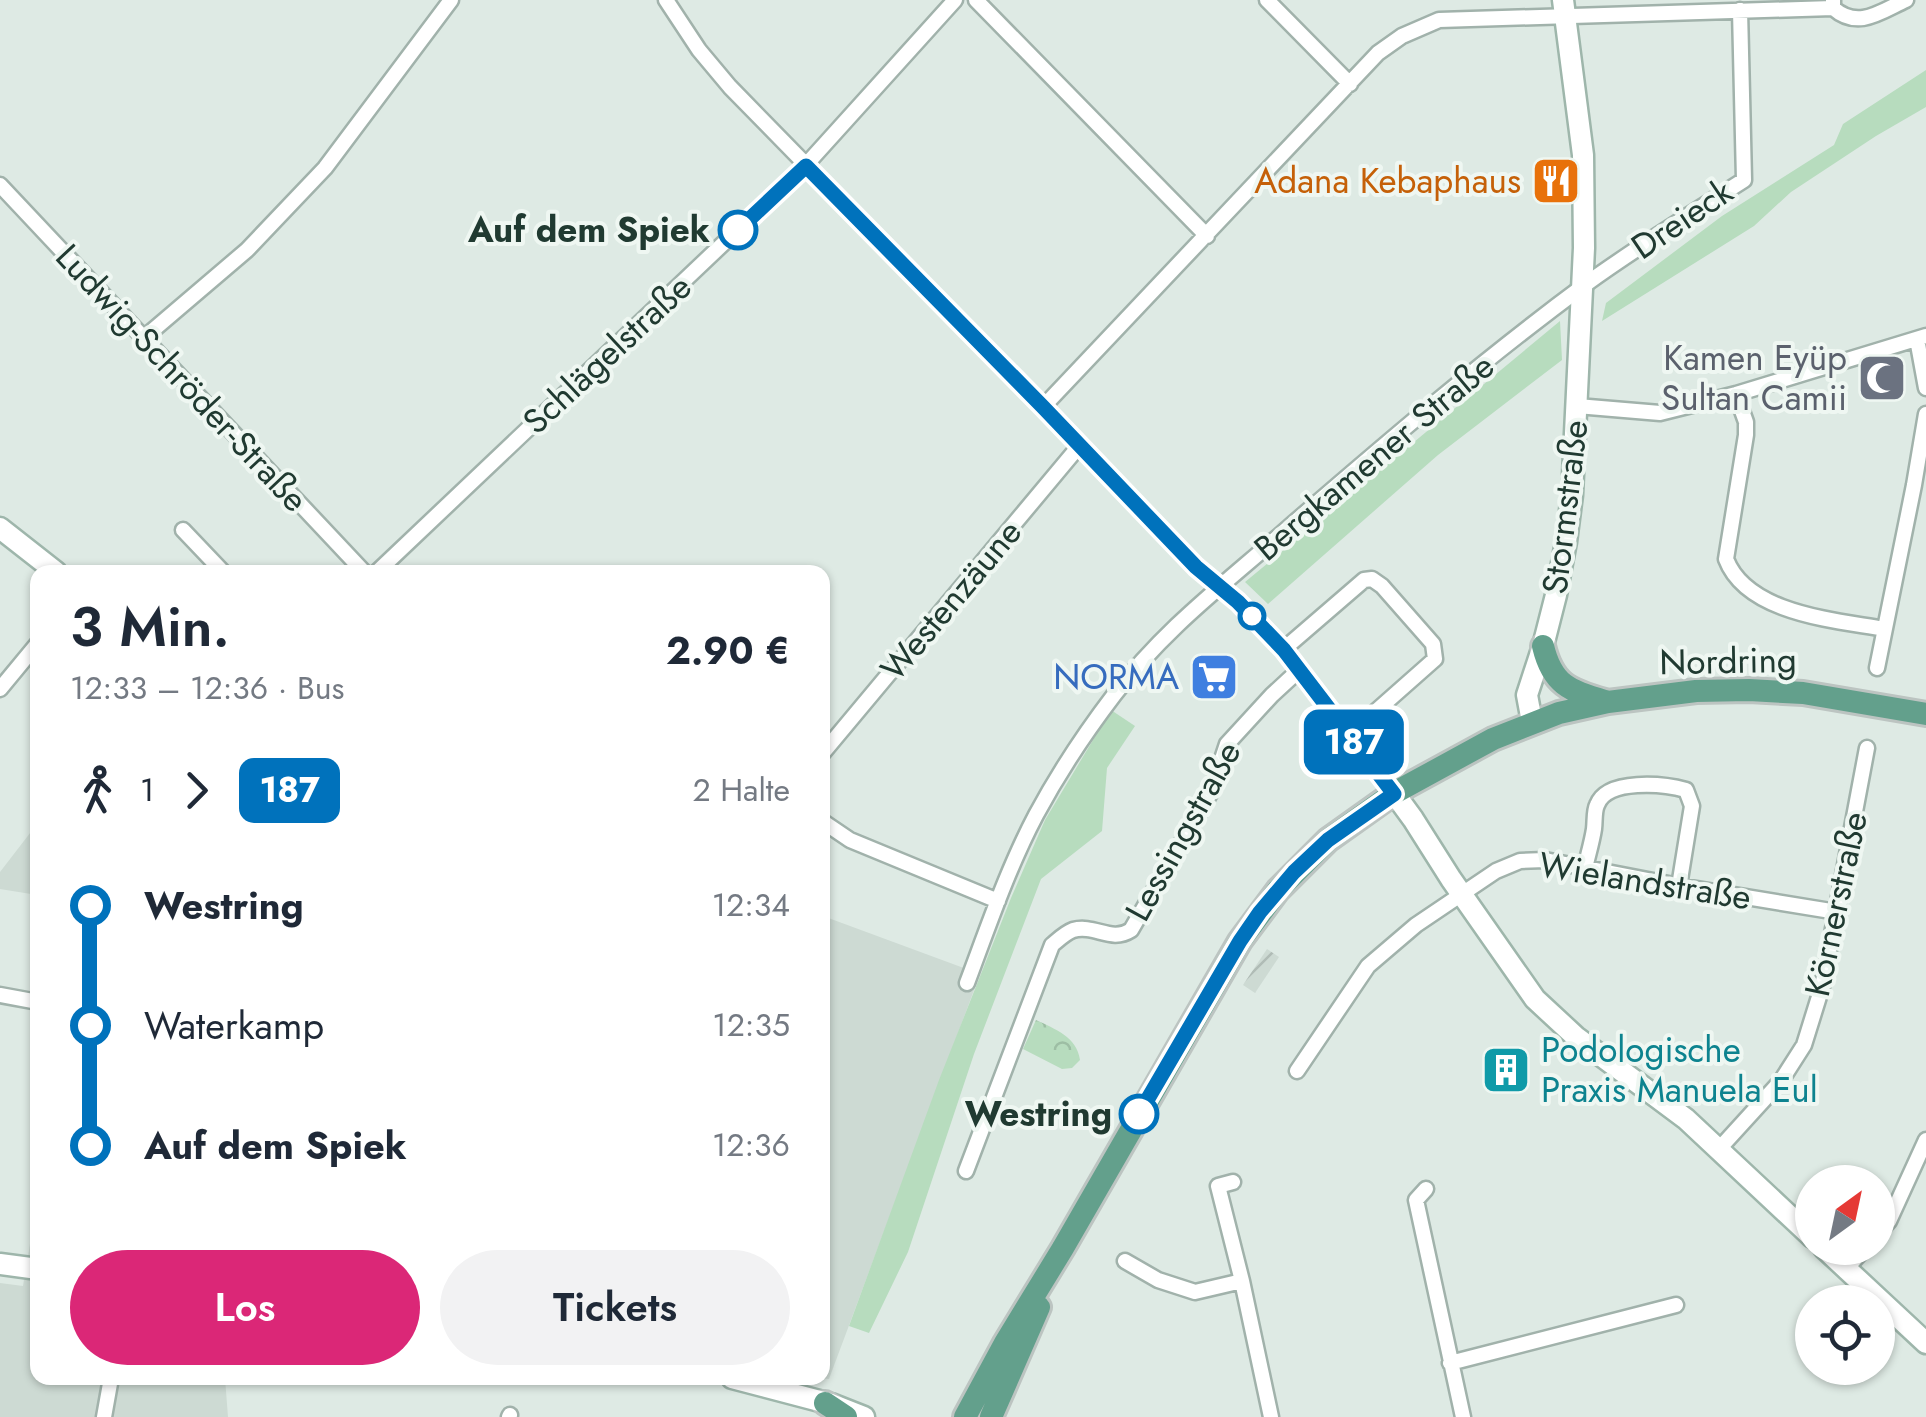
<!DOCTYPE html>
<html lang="de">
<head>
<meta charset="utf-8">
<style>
  :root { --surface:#fff; --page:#f2f2f3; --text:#1f2937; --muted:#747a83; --accent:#db2777 }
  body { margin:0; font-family:Jost,sans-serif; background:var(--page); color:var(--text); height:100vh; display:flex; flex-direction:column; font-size:38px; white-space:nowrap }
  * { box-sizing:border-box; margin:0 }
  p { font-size:32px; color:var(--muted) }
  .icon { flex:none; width:55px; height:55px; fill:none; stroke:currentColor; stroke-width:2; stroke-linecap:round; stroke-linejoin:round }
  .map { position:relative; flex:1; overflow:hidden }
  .side { position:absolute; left:30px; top:565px; width:800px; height:820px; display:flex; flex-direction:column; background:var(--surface); border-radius:20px; box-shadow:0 2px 8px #0004 }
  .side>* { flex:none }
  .badge { padding:0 20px; border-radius:15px; font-size:35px; line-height:65px }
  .needle { width:65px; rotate:33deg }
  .buttons { position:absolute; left:1795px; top:1165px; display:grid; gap:20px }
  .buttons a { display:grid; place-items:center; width:100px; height:100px; border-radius:50%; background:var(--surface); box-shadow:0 2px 8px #0004; font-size:50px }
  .map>.badge { position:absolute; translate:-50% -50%; box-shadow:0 0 0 5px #fff }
  .legs { display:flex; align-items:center; gap:15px; height:110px; padding:0 40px; font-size:32px }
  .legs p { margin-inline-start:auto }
  .overview { display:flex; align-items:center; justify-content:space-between; height:170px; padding:0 40px }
  h1 { font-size:55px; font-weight:600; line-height:75px }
  .button { display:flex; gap:20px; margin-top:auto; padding:20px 40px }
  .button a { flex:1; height:115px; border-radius:60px; background:var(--accent); color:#fff; font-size:40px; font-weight:600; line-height:115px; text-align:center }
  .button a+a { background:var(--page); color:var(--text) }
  ul { padding:0 40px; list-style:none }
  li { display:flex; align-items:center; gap:35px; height:120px; font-size:38px }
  li i { display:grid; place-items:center; width:15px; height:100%; margin:0 12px; background:currentColor }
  li i::after { content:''; width:25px; height:25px; margin:-12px; border:8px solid; border-radius:50%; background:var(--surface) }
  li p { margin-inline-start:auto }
  li:first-child i { background:linear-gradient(#0000 50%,currentColor 0) }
  li:last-child i { background:linear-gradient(currentColor 50%,#0000 0) }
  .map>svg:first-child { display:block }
</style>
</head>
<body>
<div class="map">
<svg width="1926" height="1417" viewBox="0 0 1926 1417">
  <defs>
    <pattern id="industrial-furrows" width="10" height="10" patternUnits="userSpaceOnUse" patternTransform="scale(2.5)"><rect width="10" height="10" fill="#cddad3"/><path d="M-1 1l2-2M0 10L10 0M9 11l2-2" fill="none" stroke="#b0bcb6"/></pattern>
    <pattern id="forest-crowns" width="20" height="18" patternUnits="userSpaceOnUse" patternTransform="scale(2.5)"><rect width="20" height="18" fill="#b7dcbe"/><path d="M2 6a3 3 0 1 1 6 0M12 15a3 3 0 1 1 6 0" fill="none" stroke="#9dbea4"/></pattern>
  </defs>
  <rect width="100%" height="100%" fill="#deeae4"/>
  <!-- built -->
  <path fill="#cddad3" d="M37,824V895L0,889V872Z
    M823,916L980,974L829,1379L821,1378Z
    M37,1202L38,1378H225L228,1417H0V1283L23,1286Z"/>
  <!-- industrial -->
  <path fill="url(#industrial-furrows)" d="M1267,949L1279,957L1255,993L1243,985Z"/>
  <!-- grass -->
  <path fill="#b7dcbe" d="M1926,70V107L1876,136L1791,192L1754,226L1602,321L1606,303L1722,216L1834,145L1843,124Z
    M1560,321L1562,360L1438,455L1268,604L1245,582Z
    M1111,710L1135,726L1107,768L1102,831L1041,879L974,1054L908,1252L869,1333L849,1326L939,1080L1011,898L1045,820Z"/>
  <!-- forest -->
  <path fill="url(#forest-crowns)" d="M1036,1020C1055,1029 1077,1037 1080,1060L1072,1068L1062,1069L1023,1049Z"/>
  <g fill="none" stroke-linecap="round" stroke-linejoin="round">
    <!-- street casing -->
    <g stroke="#a1b2ab" stroke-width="19">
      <path id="street" d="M666,0L699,50L730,87L1043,407L1196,567L1250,614L1284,649L1298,671L1394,793
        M976,0L1207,236
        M1267,0L1350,84
        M1833,8C1858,30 1880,12 1906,0
        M0,185L364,572
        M145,337L247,250L325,168L451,0
        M1917,339L1926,388
        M1736,394L1746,422V435L1726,559C1747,614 1835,620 1884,629
        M1577,406L1660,413L1736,394L1926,336
        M1043,407L1378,53L1402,36L1439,20L1833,8V0
        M183,530L223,572
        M377,572L805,166L955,0
        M1284,649L1364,580L1372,579L1382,586L1433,644L1435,659L1349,735
        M1877,668L1914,485L1926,414
        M0,689L38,643
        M822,754L1080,445
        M822,821L850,840L998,901
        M1585,868C1588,855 1592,842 1594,829C1595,821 1594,811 1597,805C1607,778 1664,784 1686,790L1692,806L1679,886
        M967,983C988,927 1008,868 1036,815C1058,774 1085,733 1114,695C1166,627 1225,584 1288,528C1385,444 1483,360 1586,284C1637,247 1691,214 1744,180L1740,10
        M0,995L38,1002
        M1297,1071L1368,966L1416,925L1496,871L1520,861L1545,860L1679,886L1837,912
        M1719,1149L1781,1081L1804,1045L1822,987L1867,748
        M966,1171L1052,945C1058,940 1065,933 1073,930C1095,924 1111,943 1131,930L1211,792L1227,744L1272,695L1298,671
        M1233,1182L1218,1186L1242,1281L1271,1417
        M1426,1189L1416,1200L1463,1417
        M1878,1233L1889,1221L1926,1140
        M1125,1261L1158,1280L1195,1292L1242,1281
        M1846,1269L1865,1248
        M1450,1363L1676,1305
        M104,1417L111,1378
        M509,1417L510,1415"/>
    </g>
    <!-- secondary casing -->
    <g stroke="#9eb6ab" stroke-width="25">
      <path id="secondary" d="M0,528L56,572
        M1532,722L1527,695L1543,646L1556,595L1566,542L1572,495L1584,248L1583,155L1563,0
        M1394,793L1413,819L1451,879L1535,999L1576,1037L1686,1119L1812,1237
        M1824,1248L1926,1343
        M0,1264L38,1269
        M732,1378L831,1404L864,1417"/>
    </g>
    <!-- primary casing -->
    <g stroke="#bcc4c1" stroke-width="28">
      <path id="primary" d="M1543,646C1552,684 1569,691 1605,701
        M825,1403L846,1417
        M965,1417L1005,1343L1063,1248L1240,941L1278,890L1328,840L1394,793L1493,739L1559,713L1608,702L1696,691L1749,690L1803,693L1926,714
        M991,1417L1039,1307"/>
    </g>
    <!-- street -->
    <use href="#street" stroke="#fff" stroke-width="14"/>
    <!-- secondary -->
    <use href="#secondary" stroke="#fff" stroke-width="20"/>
    <!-- primary -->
    <use href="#primary" stroke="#63a08c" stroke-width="22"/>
  </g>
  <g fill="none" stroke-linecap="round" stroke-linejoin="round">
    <!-- line-1 casing -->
    <g stroke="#fff" stroke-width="22">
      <path id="line-1" d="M738,230L806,166L1043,407L1196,567L1238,602L1284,650L1394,794L1328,840L1294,872L1260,912L1240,941L1139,1114"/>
    </g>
    <!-- line-1 -->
    <use href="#line-1" stroke="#0072bc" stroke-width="15"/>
  </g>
  <!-- icons -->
  <defs>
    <g id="restaurant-square" transform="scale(2.5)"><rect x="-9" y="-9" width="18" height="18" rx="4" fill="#e8710a" stroke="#eff7f2"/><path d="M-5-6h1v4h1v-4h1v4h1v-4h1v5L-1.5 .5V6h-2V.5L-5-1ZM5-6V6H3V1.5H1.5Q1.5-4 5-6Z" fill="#fff"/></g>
    <g id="mosque-square" transform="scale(2.5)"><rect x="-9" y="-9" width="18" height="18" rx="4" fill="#6b7280" stroke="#eff7f2"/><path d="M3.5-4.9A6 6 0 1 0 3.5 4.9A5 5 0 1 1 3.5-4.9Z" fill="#fff"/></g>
    <g id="supermarket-square" transform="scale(2.5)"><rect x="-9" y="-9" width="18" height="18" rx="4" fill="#3f7fe0" stroke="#eff7f2"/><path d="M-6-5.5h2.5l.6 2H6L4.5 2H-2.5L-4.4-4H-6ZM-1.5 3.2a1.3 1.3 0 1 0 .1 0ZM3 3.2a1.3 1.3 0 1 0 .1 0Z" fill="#fff"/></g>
    <g id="building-square" transform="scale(2.5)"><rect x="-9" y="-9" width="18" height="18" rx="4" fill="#0f9aa8" stroke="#eff7f2"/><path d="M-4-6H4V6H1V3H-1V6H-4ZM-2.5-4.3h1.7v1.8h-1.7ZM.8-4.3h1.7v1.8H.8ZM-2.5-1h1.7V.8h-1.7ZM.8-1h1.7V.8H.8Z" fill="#fff"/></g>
  </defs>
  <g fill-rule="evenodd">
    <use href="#restaurant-square" x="1556" y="181"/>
    <use href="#mosque-square" x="1882" y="378"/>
    <use href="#supermarket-square" x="1214" y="677"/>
    <use href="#building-square" x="1506" y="1070"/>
  </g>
  <!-- markers -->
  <g fill="#fff" stroke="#0072bc" stroke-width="5">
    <circle cx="738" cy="230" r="18"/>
    <circle cx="1252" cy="616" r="12"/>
    <circle cx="1139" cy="1114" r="18"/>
  </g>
  <g text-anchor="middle" stroke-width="8" stroke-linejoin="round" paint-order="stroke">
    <!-- food labels -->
    <g font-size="35" fill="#c56008" stroke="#eff7f2" text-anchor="end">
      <text x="1521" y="193">Adana Kebaphaus</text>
    </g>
    <!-- street labels -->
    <g font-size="35" fill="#203a31" stroke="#eff7f2">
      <text transform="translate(1682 219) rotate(-34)" y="12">Dreieck</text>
      <text transform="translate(607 354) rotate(-43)" y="12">Schlägelstraße</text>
      <text transform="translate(182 378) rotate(47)" y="12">Ludwig-Schröder-Straße</text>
      <text transform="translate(1374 457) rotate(-40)" y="12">Bergkamener Straße</text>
      <text transform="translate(1565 507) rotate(-83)" y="12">Stormstraße</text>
      <text transform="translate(951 600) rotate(-50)" y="12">Westenzäune</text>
      <text transform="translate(1728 661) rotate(-1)" y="12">Nordring</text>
      <text transform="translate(1183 831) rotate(-61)" y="12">Lessingstraße</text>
      <text transform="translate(1645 881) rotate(9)" y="12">Wielandstraße</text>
      <text transform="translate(1836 904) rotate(-78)" y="12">Körnerstraße</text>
    </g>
    <!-- stop labels -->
    <g font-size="35" font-weight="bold" fill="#203a31" stroke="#eff7f2" text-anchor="end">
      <text x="710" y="242">Auf dem Spiek</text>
      <text x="1112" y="1126">Westring</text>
    </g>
    <!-- worship labels -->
    <g font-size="35" fill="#5b616d" stroke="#eff7f2" text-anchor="end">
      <text x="1847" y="370">Kamen Eyüp<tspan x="1847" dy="40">Sultan Camii</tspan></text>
    </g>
    <!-- shop labels -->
    <g font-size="35" fill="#366cbe" stroke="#eff7f2" text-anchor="end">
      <text x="1179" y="689">NORMA</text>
    </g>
    <!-- culture labels -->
    <g font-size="35" fill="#0d838f" stroke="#eff7f2" text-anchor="start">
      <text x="1541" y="1062">Podologische<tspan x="1541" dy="40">Praxis Manuela Eul</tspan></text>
    </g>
  </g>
</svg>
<div class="buttons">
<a><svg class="needle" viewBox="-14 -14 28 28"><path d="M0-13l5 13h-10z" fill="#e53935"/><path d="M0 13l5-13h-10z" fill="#747a83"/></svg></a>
<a><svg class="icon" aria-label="locate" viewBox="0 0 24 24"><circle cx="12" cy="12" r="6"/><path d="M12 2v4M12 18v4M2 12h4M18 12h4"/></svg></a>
</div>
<b class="badge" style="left:1354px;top:742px;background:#0072bc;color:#fff">187</b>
<section class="side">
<div class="overview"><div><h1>3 Min.</h1><p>12:33 – 12:36 · Bus</p></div><b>2.90 €</b></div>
<div class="legs"><svg class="icon" aria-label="walk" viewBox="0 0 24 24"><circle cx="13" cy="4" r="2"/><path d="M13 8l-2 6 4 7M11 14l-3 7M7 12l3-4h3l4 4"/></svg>1<svg class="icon" aria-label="forward" viewBox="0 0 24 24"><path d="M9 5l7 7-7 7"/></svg><b class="badge" style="background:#0072bc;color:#fff">187</b><p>2 Halte</p></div>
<ul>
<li><i style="color:#0072bc"></i><b>Westring</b><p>12:34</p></li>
<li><i style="color:#0072bc"></i><span>Waterkamp</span><p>12:35</p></li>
<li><i style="color:#0072bc"></i><b>Auf dem Spiek</b><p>12:36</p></li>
</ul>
<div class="button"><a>Los</a><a>Tickets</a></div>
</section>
</div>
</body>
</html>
